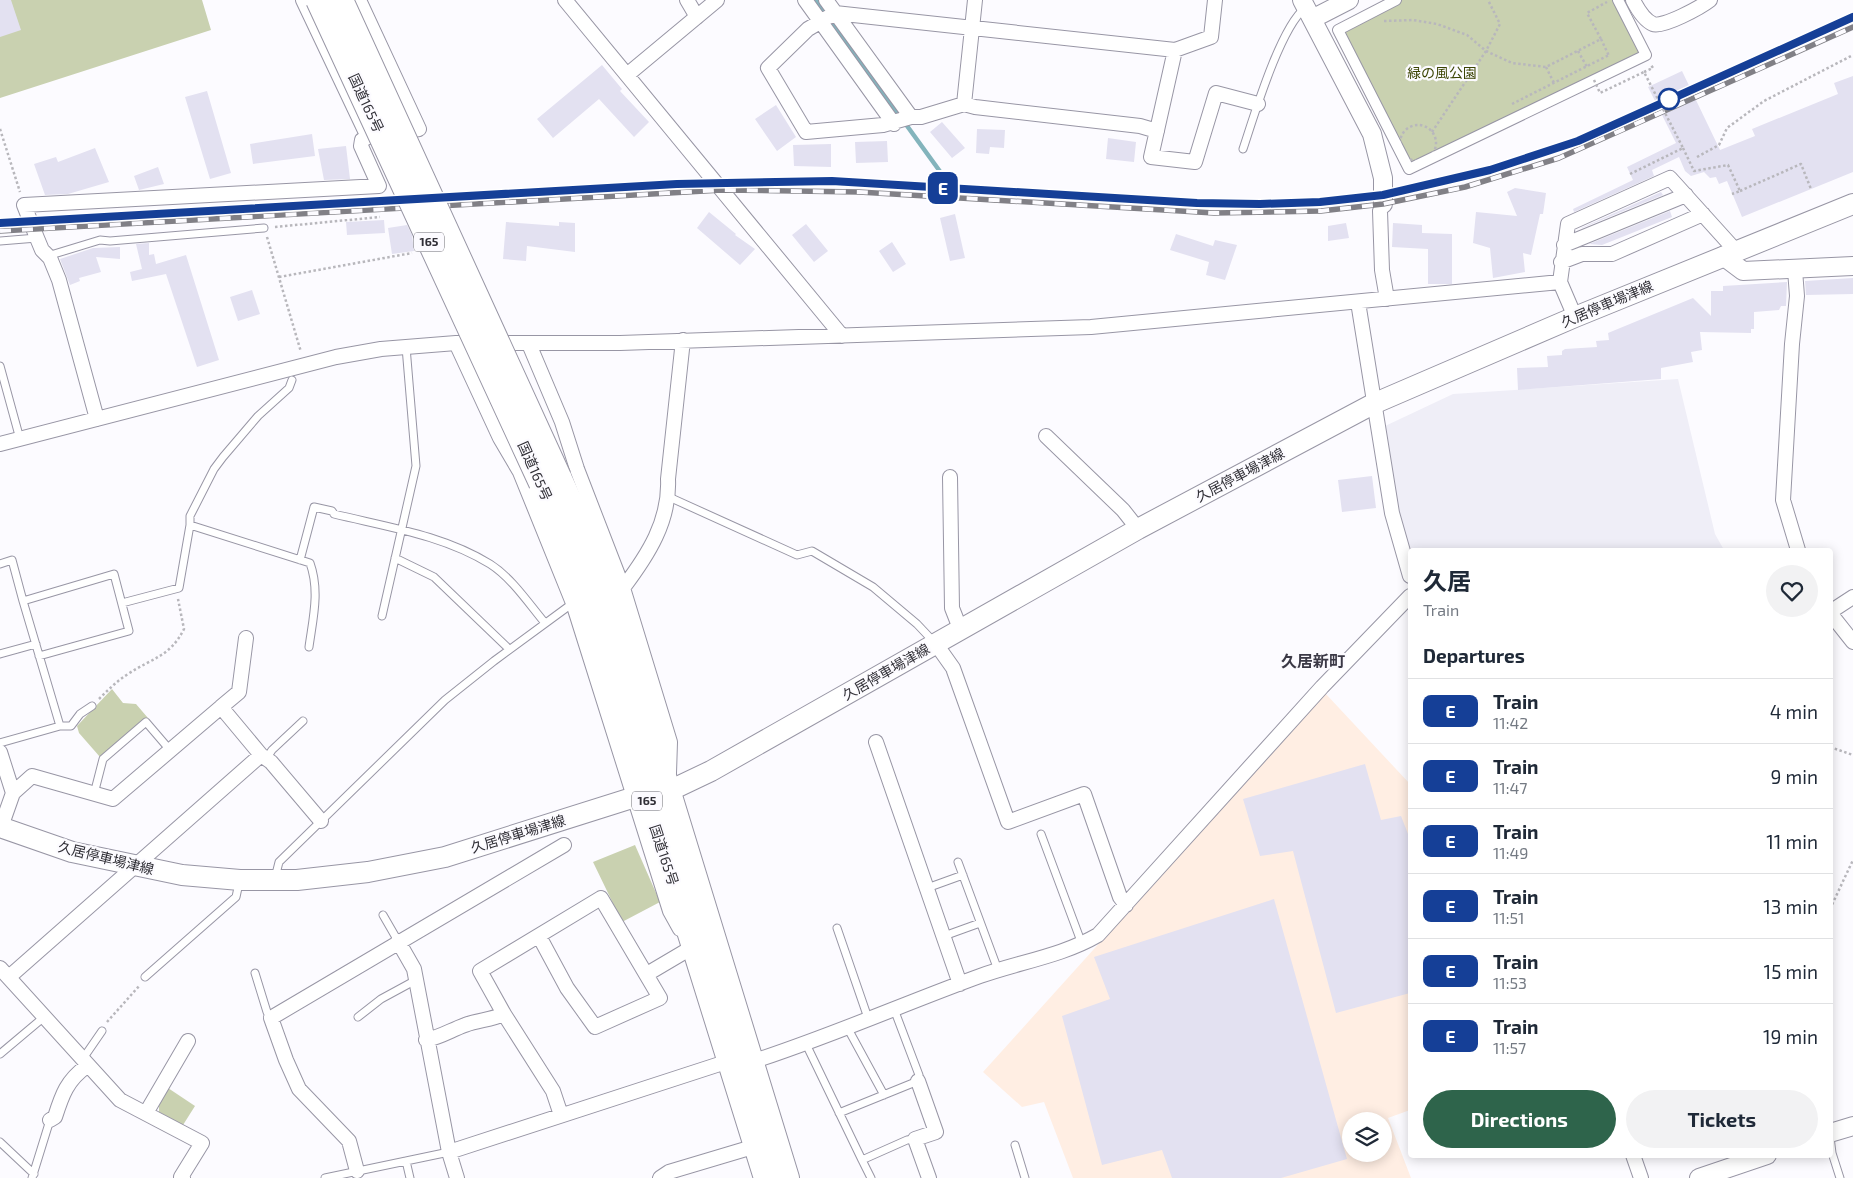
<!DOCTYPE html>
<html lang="en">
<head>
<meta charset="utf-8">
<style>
  :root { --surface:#fff; --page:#f2f2f3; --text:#1f2937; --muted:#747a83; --line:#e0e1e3; --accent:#2e644b }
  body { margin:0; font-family:"Exo 2","Noto Sans JP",sans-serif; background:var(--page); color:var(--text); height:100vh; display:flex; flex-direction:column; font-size:19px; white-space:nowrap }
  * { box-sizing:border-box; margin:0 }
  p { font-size:16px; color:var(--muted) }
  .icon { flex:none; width:28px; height:28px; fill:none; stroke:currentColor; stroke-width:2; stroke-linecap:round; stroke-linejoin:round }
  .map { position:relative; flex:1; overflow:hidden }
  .drawer { position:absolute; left:1408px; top:548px; width:425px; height:610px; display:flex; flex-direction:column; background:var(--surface); border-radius:5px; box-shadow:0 2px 12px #0003 }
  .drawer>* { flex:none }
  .badge { padding:0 10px; border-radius:8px; font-size:18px; line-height:32px }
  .fabs { position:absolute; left:1342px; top:1112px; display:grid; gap:10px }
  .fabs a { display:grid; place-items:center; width:50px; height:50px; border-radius:50%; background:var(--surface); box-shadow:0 2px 12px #0003; font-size:25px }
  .map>.badge { position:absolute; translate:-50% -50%; box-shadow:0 0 0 2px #fff }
  h2 { padding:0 15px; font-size:19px; line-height:45px }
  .round { display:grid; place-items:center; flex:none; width:52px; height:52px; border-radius:26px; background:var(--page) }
  .head { display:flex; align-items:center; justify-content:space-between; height:85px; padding:0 15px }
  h1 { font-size:24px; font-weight:700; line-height:38px }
  .cta { display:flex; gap:10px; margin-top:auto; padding:10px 15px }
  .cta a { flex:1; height:58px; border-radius:30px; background:var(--accent); color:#fff; font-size:20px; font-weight:700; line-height:58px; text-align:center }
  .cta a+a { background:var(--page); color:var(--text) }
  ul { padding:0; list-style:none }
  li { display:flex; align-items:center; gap:15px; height:65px; padding:0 15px; border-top:1px solid var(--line) }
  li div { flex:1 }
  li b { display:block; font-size:19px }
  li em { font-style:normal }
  li .badge { min-width:55px; font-weight:700; text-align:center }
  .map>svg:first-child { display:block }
</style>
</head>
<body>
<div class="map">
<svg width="1853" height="1178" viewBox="0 0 1853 1178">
  <rect width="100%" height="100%" fill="#fcfbff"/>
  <!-- built -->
  <path fill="#efeef7" d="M1678,379L1715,534L1724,550H1410V553L1398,509L1383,427L1453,394Z"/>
  <!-- industrial -->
  <path fill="#ffeee3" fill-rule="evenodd" d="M1325,693L1410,784V1110L1388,1118L1411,1178H1073L1044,1102L1022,1107L983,1072ZM1351,1121H1384V1154H1351Z"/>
  <!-- green -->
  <path fill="#c9d1b0" d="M0,0H202L211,30L0,98Z
    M1396,0H1618L1646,55L1409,169L1339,30Z
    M112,689L123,703L136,704L148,718L100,757L79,733L77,726Z
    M635,845L660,902L622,922L593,862Z
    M168,1088L195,1106L183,1125L159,1112V1103Z"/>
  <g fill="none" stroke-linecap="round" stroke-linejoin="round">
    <!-- stream -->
    <path stroke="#83b4bc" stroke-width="4.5" d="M816,0L944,177"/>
  </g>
  <!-- building -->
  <path fill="#e3e1f1" d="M0,0H11L21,30L0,37Z
    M602,65L622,89L620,91L649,122L634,137L599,99L553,138L537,119Z
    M1682,71L1720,150L1755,136L1752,129L1838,94L1834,83L1853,76V172L1742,217L1727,181L1719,184L1716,177L1710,178L1704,172L1691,176L1685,171L1679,157L1652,170L1654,176L1574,212L1573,209L1633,180L1627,167L1676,143L1648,87Z
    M207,91L231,173L210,179L185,97Z
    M776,105L796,137L777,151L755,119Z
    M942,122L965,148L952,158L930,132Z
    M977,129L1005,130L1004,148L990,147L989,154L976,153Z
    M312,134L315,156L253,164L250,144Z
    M1108,138L1136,142L1134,162L1106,159Z
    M887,141L888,162L856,163L855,142Z
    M831,144V167L794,166L793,145Z
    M346,146L350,179L324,180L318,149Z
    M95,148L109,182L68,194L45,195L34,164L56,157L58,162Z
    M158,167L164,184L139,190L134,176Z
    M1515,188L1546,193L1543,214H1540L1531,255L1523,253L1525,272L1493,278L1490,248L1473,243L1476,212L1517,216L1507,192Z
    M1661,192L1663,195L1582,228H1581Z
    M1670,211L1672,217L1602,245L1589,244Z
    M709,212L736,234L735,235L755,249L740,265L697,228Z
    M955,214L965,258L950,261L940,218Z
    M384,220L385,233L347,235L346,222Z
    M506,222L559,226V222L575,223V252L527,246L526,261L503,259Z
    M1346,223L1349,238L1328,241V226Z
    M1393,223L1422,225V233L1452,234V284H1428V249L1392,247Z
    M806,224L828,251L814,262L792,235Z
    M407,225L412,235L414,251L392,254L388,228Z
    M1176,234L1213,246L1215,240L1237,245L1225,280L1206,275L1209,262L1170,250Z
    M892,242L906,264L893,272L879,251Z
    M149,243V255L154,254L156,264L186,255L219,360L197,367L166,274L132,281L130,272L142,269L136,244Z
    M120,247V259L96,257L101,272L79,278L80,281L70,285L60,259L93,248Z
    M1853,278V294L1806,295L1805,281Z
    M1787,282L1786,306H1781L1779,310L1754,312V329H1751V333L1700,332L1702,350L1691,352L1693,362L1661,368V379L1518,390L1517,368L1548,367L1547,356L1562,355V351L1565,349L1597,347L1596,341L1609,340L1608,333L1693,298L1711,316V291H1723V286Z
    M252,290L260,314L238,321L230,297Z
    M1372,476L1376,508L1342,512L1338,480Z
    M1365,764L1381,820L1401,816L1410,839V993L1336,1013L1293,851L1260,856L1243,799Z
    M1274,899L1347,1159L1281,1178H1172L1162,1150L1102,1165L1062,1016L1110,999L1094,957Z"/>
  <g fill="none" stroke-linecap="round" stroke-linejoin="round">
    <!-- service casing -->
    <g stroke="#9896a5" stroke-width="9">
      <path id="service" d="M1243,149C1254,116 1280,28 1305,8
        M0,241L37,238
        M50,258L54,254L100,240L110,241L264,228
        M0,366L20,439
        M669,497L797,555L812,551L873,587L917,624L934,642
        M190,525V516L214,469L223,457L258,416L289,388L292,380
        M395,558L434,577L509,649
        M300,560L314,507L332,511L334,514C387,527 443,535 490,564C512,578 529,604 545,623
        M0,564L12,560L23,601
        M122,603L179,588L190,525L310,563C320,591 313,618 309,647
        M382,616L416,466L406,347
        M0,654L36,644
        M60,726H71L80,714L92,706
        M0,743L60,726L23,601L114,574L129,631L39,656
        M266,759L272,750L303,721
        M94,794L103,759L146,722L170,750
        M1041,834L1082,944
        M958,862L998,970
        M275,878L279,862L445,700L494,661L573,603
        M927,888L963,875
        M383,915L398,941
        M837,928L868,1018
        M944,936L980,923
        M255,973L267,1012L271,1018
        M145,977L236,897L239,883
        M358,1017L381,999L416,980
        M847,1027L884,1095
        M806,1044L862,1160L907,1140L915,1139
        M0,1054L44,1017
        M82,1060L102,1031
        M839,1113L918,1081L919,1075L894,1009
        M1830,1137L1832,1153L1840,1178
        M0,1142L34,1174
        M1015,1145L1025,1178
        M862,1160L871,1178
        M406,1161L410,1178
        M32,1178L50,1120
        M325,1178L449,1152"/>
    </g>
    <!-- pedestrian casing -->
    <g stroke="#9896a5" stroke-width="12">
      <path id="pedestrian" d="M1396,0L1338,30L1409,169L1646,55L1618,0"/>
    </g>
    <!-- minor casing -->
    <g stroke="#9896a5" stroke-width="16">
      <path id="minor" d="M359,0L419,129L396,133
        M565,0L842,336
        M687,0L697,17
        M805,0L894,124
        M826,0L911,117H921L964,104L975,0
        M1633,0C1637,8 1644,20 1653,24C1663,28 1701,7 1710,0
        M1175,50L1151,157L1195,162L1216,93L1258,104
        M627,75L717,0
        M964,104L975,107L1140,126L1157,131
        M911,117L883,125L806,132L768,68L808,29L835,13L1175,50L1211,37L1215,0
        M1383,204L1380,211L1382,270L1387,299
        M1564,245L1686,195
        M1561,262L1582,254H1612L1703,214
        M1795,270L1797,296L1792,344L1783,500L1798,550
        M1560,282L1568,224L1670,178L1736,251
        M1358,302L1392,513L1410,576
        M456,343L500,438L520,472L573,603L670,911L680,929
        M529,344L562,422L577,469L623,588L670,742L669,773
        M97,419L59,280L50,258L42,250L37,238L24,205L379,186L361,146L362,140L368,137L303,0
        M1046,436L1123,510L1138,529
        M0,444L336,357L381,349L456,343H620L1091,327L1560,282L1575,317
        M950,477L952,608L961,631
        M623,588C648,555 670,521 668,479L683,340
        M1830,612L1853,597
        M1830,613L1853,642
        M936,644L953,668L1008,822L1084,794L1120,897L1126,905
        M221,707L239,692L246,638
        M876,742L960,984
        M0,752L13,793L1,827
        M13,793L32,776L113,799L221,707L261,755
        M539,936L567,988L595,1027L660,998L601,898L480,971L504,1014L553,1091L561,1115
        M398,941L414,969L449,1152L457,1178
        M0,968L120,1100L202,1143L181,1177L183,1178
        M647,974L691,948
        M9,977L261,755L271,762L321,821
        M426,1040C441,1037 451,1030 465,1025C478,1020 491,1020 504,1014
        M751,1062C829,1037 903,1004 980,976C1019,962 1062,956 1098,935L1322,687L1410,596
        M918,1081L936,1132L915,1139L929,1178
        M146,1113L188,1041
        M50,1120L55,1117C62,1095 67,1080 87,1066
        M449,1152L729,1061
        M1633,1155L1641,1178
        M357,1171L349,1141L299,1089L286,1060L271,1018L564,845
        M660,1178L669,1172L756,1146"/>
    </g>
    <!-- tertiary casing -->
    <g stroke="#9896a5" stroke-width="20">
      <path id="tertiary" d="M1302,0L1372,134L1383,178V204
        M1312,19L1349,0
        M1723,256L1743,271L1853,266
        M1830,1133L1853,1126
        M1699,1178L1767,1155"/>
    </g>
    <!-- secondary casing -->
    <g stroke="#9896a5" stroke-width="22">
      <path id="secondary" d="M0,827L72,852L182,875L240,880H297L368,872L445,857L635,797L669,791L711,771L1138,529L1373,404L1575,317L1853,204"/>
    </g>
    <!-- trunk casing -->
    <g stroke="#9896a5" stroke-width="26">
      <path id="trunk" d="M559,477L589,543L613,610L787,1178
        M541,483L572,561L598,639L766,1178"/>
    </g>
    <!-- path -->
    <path stroke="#b8b7bc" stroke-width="2.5" stroke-dasharray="2.5 2.5" stroke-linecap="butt" d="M1384,21L1413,20L1437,24L1467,35L1486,51L1512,63L1546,67L1601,39L1587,13L1607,2
      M1601,39L1609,56
      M1578,51L1587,67
      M1546,67L1554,83
      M1644,72L1653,68L1651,65
      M1512,104L1609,55
      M1400 143a18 18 0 1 1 36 0a18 18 0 1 1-36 0Z
      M0,129L20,192
      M1432,132L1486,51L1500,24L1488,0
      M1697,157L1719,145L1727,128L1764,101L1853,55
      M1740,191L1801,164L1811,189
      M275,227L380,217
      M267,237L301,352
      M279,277L412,253
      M99,699C108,690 117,681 128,674C152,658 170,657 184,629L178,599
      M1830,747L1853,755
      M1830,909L1853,860
      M107,1022L140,985"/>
    <!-- service -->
    <use href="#service" stroke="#fff" stroke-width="7"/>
    <!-- pedestrian -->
    <use href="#pedestrian" stroke="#fff" stroke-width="10"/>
    <!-- minor -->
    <use href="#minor" stroke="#fff" stroke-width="14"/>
    <!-- tertiary -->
    <use href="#tertiary" stroke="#fff" stroke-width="18"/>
    <!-- secondary -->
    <use href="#secondary" stroke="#fff" stroke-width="20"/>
    <!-- trunk -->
    <use href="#trunk" stroke="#fff" stroke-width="24"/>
    <!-- rail casing -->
    <g stroke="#818086" stroke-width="5.5">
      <path id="rail" d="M0,223L677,183L832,181L1197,203L1261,204L1320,202L1383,195L1490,170L1579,141L1853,17
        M0,231L722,190L859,192L1214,213L1321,211L1383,204L1465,187L1559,158L1853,27"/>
    </g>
    <!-- rail -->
    <use href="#rail" stroke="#fcfbff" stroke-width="4" stroke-dasharray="11" stroke-linecap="butt"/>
    <!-- trunk-bridge casing -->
    <g stroke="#9896a5" stroke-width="26" stroke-linecap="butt">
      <path id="trunk-bridge" d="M318,0L541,483
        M341,0L559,477"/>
    </g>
    <!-- path-bridge -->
    <path stroke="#b8b7bc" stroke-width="2.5" stroke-dasharray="2.5 2.5" stroke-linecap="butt" d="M1594,80L1600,93L1644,72L1683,148L1628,175
      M1683,148L1694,171L1728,165L1740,191L1732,194"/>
    <!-- trunk-bridge -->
    <use href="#trunk-bridge" stroke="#fff" stroke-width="24"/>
  </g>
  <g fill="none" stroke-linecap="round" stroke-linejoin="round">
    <!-- line casing -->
    <g stroke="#fff" stroke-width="11">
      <path id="line" d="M0,223L677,184L832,181L1197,203L1260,204L1320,202L1383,195L1490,170L1578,141L1853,17"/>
    </g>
    <!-- line -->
    <use href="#line" stroke="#153f97" stroke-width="8"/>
  </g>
  <!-- markers -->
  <circle fill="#fff" stroke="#153f97" stroke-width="2.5" cx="1669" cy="99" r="10"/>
  <g text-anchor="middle" stroke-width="4.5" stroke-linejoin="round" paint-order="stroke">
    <!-- shield labels -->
    <g fill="#fcfbff" stroke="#6d6c72" stroke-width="1">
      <rect x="414" y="232.5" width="30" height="19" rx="4"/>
      <rect x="632" y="791.5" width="30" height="19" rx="4"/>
    </g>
    <g font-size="12" font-weight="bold" fill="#302f36">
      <text x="429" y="246">165</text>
      <text x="647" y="805">165</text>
    </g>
    <!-- park labels -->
    <g font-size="14" fill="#3b4403" stroke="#fcfbff">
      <text x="1442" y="78">緑の風公園</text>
    </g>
    <!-- street labels -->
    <g font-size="14" fill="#302f36" stroke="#fcfbff">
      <text transform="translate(366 103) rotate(65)" y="5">国道165号</text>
      <text transform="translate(1607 304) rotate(-23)" y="5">久居停車場津線</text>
      <text transform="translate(535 471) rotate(66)" y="5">国道165号</text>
      <text transform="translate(1240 475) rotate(-28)" y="5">久居停車場津線</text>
      <text transform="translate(886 672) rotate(-30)" y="5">久居停車場津線</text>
      <text transform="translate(518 834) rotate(-17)" y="5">久居停車場津線</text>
      <text transform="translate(664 855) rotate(72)" y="5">国道165号</text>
      <text transform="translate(106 858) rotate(14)" y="5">久居停車場津線</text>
    </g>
    <!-- quarter labels -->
    <g font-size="16" font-weight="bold" fill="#3b3946" stroke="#fcfbff">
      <text x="1313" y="667">久居新町</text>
    </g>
  </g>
</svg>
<div class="fabs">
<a><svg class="icon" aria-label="layers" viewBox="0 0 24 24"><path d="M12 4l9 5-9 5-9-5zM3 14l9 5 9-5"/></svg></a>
</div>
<b class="badge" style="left:943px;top:188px;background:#153f97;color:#fff">E</b>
<section class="drawer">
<div class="head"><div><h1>久居</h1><p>Train</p></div><a class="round"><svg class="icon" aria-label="heart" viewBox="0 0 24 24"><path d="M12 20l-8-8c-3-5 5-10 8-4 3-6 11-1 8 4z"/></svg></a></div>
<h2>Departures</h2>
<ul>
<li><span class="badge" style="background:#153f97;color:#fff">E</span><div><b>Train</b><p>11:42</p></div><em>4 min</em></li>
<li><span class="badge" style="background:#153f97;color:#fff">E</span><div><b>Train</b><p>11:47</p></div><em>9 min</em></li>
<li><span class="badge" style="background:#153f97;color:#fff">E</span><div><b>Train</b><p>11:49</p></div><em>11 min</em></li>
<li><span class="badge" style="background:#153f97;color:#fff">E</span><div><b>Train</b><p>11:51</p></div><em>13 min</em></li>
<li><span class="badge" style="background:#153f97;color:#fff">E</span><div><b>Train</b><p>11:53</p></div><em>15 min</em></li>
<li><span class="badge" style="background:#153f97;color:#fff">E</span><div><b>Train</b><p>11:57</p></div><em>19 min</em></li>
</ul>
<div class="cta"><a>Directions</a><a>Tickets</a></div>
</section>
</div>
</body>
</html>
